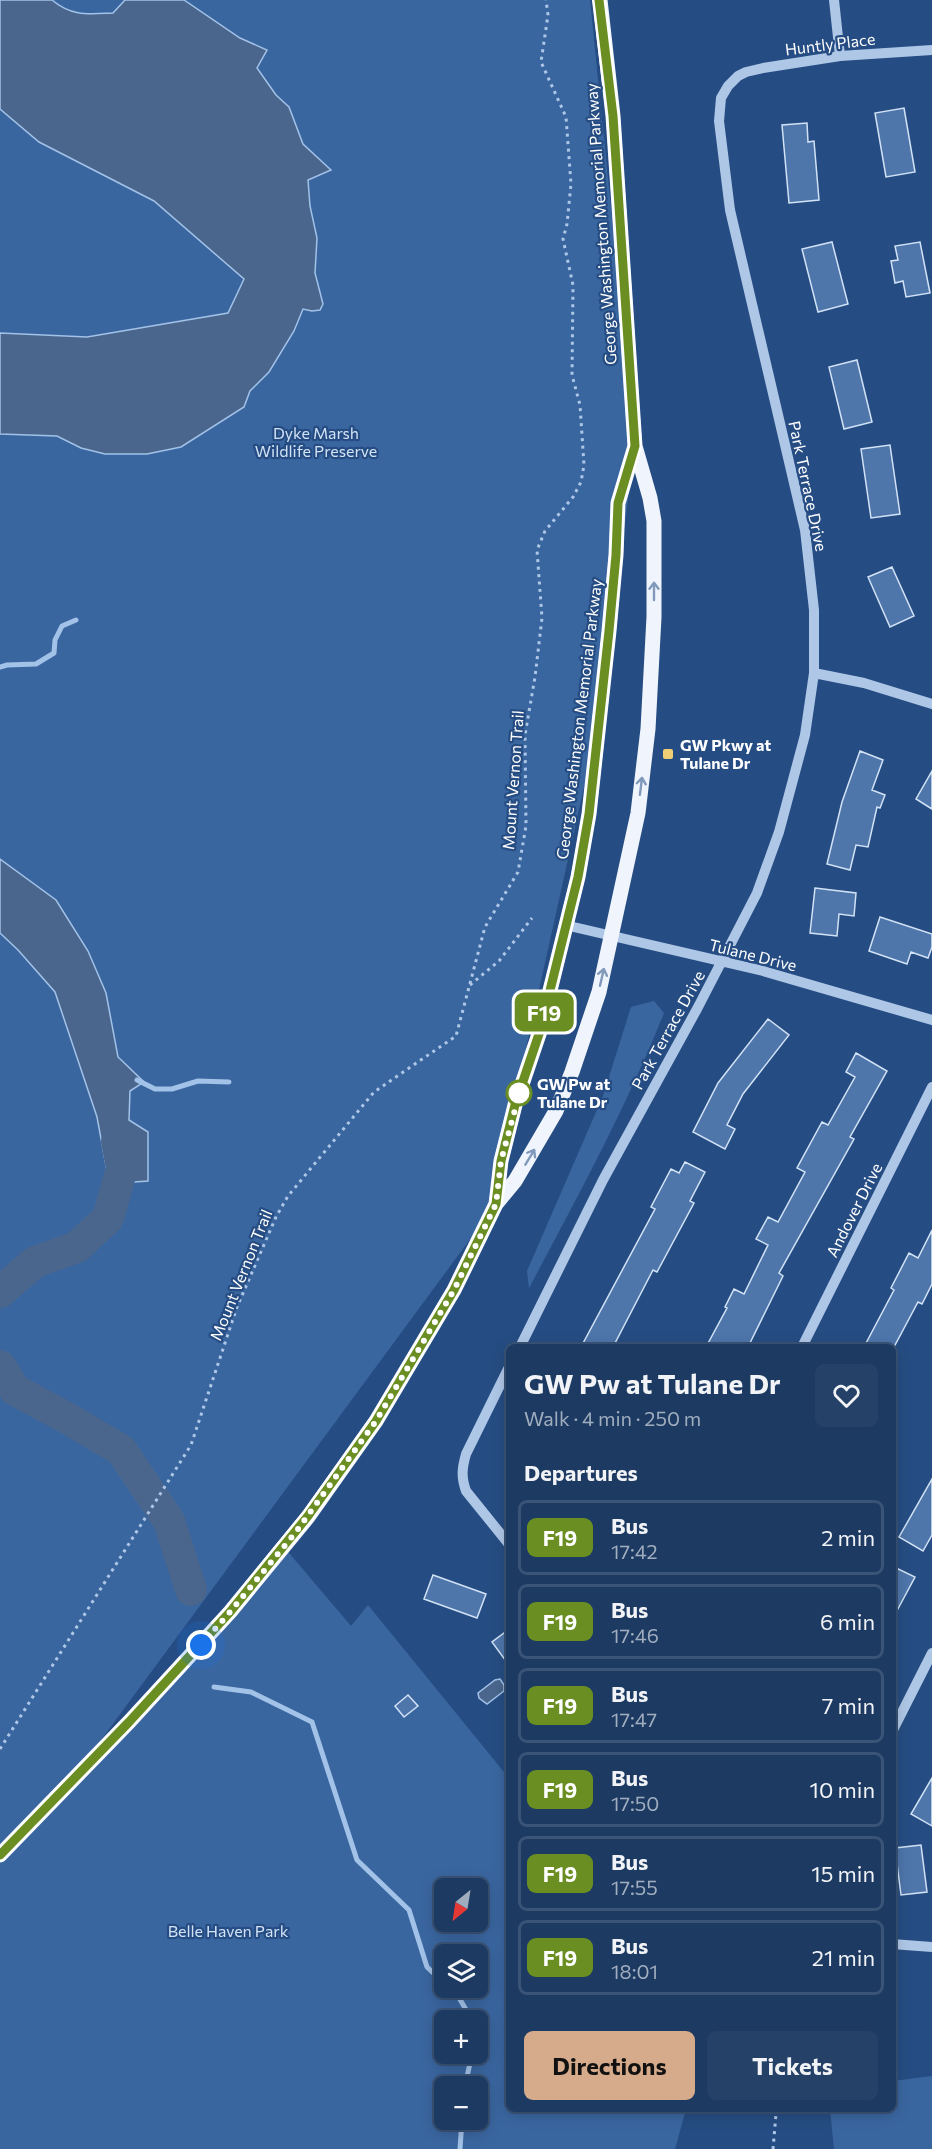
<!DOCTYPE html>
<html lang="en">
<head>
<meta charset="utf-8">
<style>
  :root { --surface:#1c3a62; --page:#254168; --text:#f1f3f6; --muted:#a0adbe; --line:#3a5477; --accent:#d6ab8b }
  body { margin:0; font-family:Commissioner,sans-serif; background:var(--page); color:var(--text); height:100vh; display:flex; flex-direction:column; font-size:22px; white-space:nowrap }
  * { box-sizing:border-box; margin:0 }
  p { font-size:20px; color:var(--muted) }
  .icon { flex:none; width:33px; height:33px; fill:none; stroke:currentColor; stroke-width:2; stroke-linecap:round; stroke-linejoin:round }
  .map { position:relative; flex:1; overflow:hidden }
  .side { position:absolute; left:506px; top:1344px; width:390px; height:768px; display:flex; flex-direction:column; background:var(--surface); border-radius:9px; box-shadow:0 3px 15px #0003,0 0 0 2px var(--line) }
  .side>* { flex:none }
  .badge { padding:0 12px; border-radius:9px; font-size:21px; line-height:39px }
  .needle { width:39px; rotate:210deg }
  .tools { position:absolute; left:434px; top:1878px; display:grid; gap:12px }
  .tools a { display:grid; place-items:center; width:54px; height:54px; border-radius:9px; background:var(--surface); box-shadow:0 3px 15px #0003,0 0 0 2px var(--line); font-size:30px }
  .you { position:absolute; width:30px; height:30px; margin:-15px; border:4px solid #fff; border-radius:50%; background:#1a73e8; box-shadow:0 0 0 9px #1a73e833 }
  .map>.badge { position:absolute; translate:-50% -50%; box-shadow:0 0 0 3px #fff }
  h2 { padding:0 18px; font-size:22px; line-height:54px }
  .round { display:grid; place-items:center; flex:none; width:63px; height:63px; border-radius:9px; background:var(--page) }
  .head { display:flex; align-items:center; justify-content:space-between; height:102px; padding:0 18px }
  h1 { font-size:28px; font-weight:700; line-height:45px }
  .button { display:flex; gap:12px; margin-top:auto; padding:12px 18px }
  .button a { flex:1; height:69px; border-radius:9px; background:var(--accent); color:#111; font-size:24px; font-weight:700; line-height:69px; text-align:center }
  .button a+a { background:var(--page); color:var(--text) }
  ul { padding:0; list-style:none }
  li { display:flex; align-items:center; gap:18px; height:75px; margin:0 12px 9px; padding:0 6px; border:3px solid var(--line); border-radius:9px }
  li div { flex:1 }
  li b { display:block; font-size:22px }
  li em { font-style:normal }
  li .badge { min-width:66px; font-weight:700; text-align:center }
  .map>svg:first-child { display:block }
</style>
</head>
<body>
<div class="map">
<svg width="932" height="2149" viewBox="0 0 932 2149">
  <rect width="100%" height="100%" fill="#264d83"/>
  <!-- green -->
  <path fill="#3a66a0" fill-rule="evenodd" d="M0,0H590L635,446L600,715L501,1161L496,1204L73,1778L284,1547L351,1626L368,1605L508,1777V2109H686L675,2149H0ZM444,1888H477V1922H444ZM444,1954H477V1988H444ZM444,2020H477V2054H444ZM444,2086H477V2120H444Z
    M654,1001L664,1013C626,1108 577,1198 529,1288L527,1271L603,1096L631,1007Z
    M932,2076V2149H834L830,2109H892L893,2081Z"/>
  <!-- water -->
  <path fill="#4a668d" stroke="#a3c2e8" stroke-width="1.5" d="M0,0H52C72,17 89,14 113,13L125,0H184L240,38L267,50L257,68L276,95L289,107L303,144L331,170L308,180L310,206L317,238L315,273L323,304L320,310L312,311L303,309L294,331L269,372L250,391L244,407L181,447L147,454H105L81,448L57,436L0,434V333L87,337L228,313L244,279L154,201L39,142L0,109Z
    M0,859L56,900L88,951L106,993L118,1057L144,1082L130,1091L129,1120L148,1132V1181L105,1184L107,1171L97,1117L55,992L18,950L0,933Z
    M500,1679L504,1685V1691L487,1704L479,1698L478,1693L495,1680Z"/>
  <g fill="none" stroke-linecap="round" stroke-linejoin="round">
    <!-- stream -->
    <path stroke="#a3c2e8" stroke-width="5" d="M0,667L7,665L36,664L54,653L55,640L62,626L76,620
      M137,1080L155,1089H172L198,1081L229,1082
      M214,1687L251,1692L312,1722L357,1860L409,1910L427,1967L444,1983
      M449,1988L458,1996L472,2020
      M465,2086L472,2054
      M460,2149L462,2120"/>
    <!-- river -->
    <path stroke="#4a668d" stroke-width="32" d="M0,1292L35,1262L77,1247L108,1218L122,1168L117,1141
      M0,1366L15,1390L67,1418L121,1450L169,1521L191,1590"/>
  </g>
  <!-- building -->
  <path fill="#4e76ab" stroke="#d2e2f6" stroke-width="1.5" d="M904,108L915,172L886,177L875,113Z
    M807,123L808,142L814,141L819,200L789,203L782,125Z
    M832,242L848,304L818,312L802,249Z
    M920,242L930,293L906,297L903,281L895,283L891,261L898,260L895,246Z
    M857,360L872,422L844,429L829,367Z
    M890,445L900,514L871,518L861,449Z
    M892,567L914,616L890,627L868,577Z
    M860,751L883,760L872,790L885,795L880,808L877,807L868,847L856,845L850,870L827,864L842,802Z
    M932,771V809L916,799Z
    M815,888L856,893L854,916L839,914L837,936L810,933Z
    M880,917L932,934V947L928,958L911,952L907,964L869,951Z
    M768,1019L789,1035L743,1094L727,1125L735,1129L725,1149L693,1132L718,1083Z
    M856,1053L887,1071L850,1137L854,1139L779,1273L783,1276L748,1347H706L727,1308L725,1307L734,1289L744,1294L768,1245L756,1239L768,1217L778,1222L805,1172L797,1168L822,1122L828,1125L855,1077L846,1072Z
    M685,1162L705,1172L690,1201L694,1203L657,1272L653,1270L613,1347H581L655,1209L651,1207L671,1169L679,1173Z
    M932,1230V1284L922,1304L918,1302L894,1347H864L894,1290L891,1288L909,1253L918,1258Z
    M932,1479V1535L923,1551L899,1537Z
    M892,1566L915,1577L892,1620Z
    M433,1575L486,1594L477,1618L424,1599Z
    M508,1630V1664L492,1642Z
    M408,1695L418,1706L404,1717L395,1706Z
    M932,1778V1826L911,1814Z
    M921,1845L927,1892L901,1895L895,1848Z"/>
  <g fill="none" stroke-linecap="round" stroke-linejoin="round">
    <!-- path -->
    <path stroke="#afc7e7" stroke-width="3" stroke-dasharray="3 4.5" stroke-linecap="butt" d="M470,985L499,961L532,918
      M0,1749L191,1445L237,1307L276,1217L288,1196L374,1092L456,1036L485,927L518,872L526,826L525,735L535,677L542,618L537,550L545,531L573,497L581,482L584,465L580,405L572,375L573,285L563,239L567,224L571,184L566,117L541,62L548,15L546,0
      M773,2149L776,2114"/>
    <!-- minor -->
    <path stroke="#afc7e7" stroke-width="10" d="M834,0L840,56
      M814,673L864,683L932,704
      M565,925L763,971L932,1020
      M520,1347L603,1180L697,1009L757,893L779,832L805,735L814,673V610L805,530L730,210L719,121L721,98L728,86L738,76L746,72L763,68L840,56L932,50
      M802,1347L932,1087
      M508,1369L466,1454C462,1468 461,1477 466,1491L508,1543
      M892,1732L932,1653
      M892,1944L932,1947"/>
    <!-- major -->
    <path stroke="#f0f5fd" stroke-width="15" d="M496,1204L501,1161L515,1105L540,1031L578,877L589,814L609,631L616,555L618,503L635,446
      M0,1855L129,1722L230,1612L308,1517L376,1421L454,1290L496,1204L515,1181L556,1111L572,1072L599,992L638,813L648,729L654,617V521L650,498L635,446L613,116L600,0"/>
  </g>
  <!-- one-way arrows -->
  <defs><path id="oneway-shaft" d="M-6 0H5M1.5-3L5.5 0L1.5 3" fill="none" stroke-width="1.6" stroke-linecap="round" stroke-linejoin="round" transform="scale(1.5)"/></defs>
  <g stroke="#8199ba">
    <use href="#oneway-shaft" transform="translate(654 591) rotate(-90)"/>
    <use href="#oneway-shaft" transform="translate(641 786) rotate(-83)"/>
    <use href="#oneway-shaft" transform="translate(602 977) rotate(-77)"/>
    <use href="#oneway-shaft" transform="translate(530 1157) rotate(-59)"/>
  </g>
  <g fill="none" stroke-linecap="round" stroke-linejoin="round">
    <!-- line casing -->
    <g stroke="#fff" stroke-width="14">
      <path id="line" d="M0,1855L129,1722L230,1612L308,1516L376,1421L454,1290L496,1204L501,1161L515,1105L540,1031L578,877L589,814L609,631L616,555L618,503L635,446L613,116L599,0"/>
    </g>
    <!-- line -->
    <use href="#line" stroke="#6b8e23" stroke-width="9"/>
    <!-- walk -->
    <path stroke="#fff" stroke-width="6" stroke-dasharray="0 10.8" d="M201,1645L230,1612L296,1532L376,1421L454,1290L496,1204L501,1161L522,1084L519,1093"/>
  </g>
  <!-- markers -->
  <rect fill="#f0cf74" stroke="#264d83" stroke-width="2" x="662" y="748" width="12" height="12" rx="3"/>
  <circle fill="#fff" stroke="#6b8e23" stroke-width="3" cx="519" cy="1093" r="12"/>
  <g text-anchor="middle" stroke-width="4.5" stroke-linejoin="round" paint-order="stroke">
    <!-- street labels -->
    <g font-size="16" fill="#fff" stroke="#264d83">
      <text transform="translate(830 44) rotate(-7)" y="6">Huntly Place</text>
      <text transform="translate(601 224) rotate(-94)" y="6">George Washington Memorial Parkway</text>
      <text transform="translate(808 486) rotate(78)" y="6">Park Terrace Drive</text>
      <text transform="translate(579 719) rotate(-83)" y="6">George Washington Memorial Parkway</text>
      <text transform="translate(513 780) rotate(-86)" y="6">Mount Vernon Trail</text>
      <text transform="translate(753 955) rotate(14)" y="6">Tulane Drive</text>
      <text transform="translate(668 1030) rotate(-61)" y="6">Park Terrace Drive</text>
      <text transform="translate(854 1210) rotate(-63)" y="6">Andover Drive</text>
      <text transform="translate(241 1275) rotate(-68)" y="6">Mount Vernon Trail</text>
    </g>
    <!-- park labels -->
    <g font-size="16" fill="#d2e2f6" stroke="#264d83">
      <text x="316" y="439">Dyke Marsh<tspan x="316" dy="18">Wildlife Preserve</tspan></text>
      <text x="228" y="1937">Belle Haven Park</text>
    </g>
    <!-- poi labels -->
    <g font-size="16" font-weight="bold" fill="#fff" stroke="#264d83" text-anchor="start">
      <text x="680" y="751">GW Pkwy at<tspan x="680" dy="18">Tulane Dr</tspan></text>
    </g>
    <!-- stop labels -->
    <g font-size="16" font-weight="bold" fill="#fff" stroke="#264d83" text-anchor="start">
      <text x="537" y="1090">GW Pw at<tspan x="537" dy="18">Tulane Dr</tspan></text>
    </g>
  </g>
</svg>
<div class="tools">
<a><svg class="needle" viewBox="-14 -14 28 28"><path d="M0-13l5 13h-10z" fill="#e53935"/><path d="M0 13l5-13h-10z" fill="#a0adbe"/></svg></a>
<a><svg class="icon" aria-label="layers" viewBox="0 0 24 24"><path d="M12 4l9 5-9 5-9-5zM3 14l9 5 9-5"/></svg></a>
<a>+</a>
<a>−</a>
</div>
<div class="you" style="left:201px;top:1645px"></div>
<b class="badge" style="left:544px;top:1012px;background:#6b8e23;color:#fff">F19</b>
<section class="side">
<div class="head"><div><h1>GW Pw at Tulane Dr</h1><p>Walk · 4 min · 250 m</p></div><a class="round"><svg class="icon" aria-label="heart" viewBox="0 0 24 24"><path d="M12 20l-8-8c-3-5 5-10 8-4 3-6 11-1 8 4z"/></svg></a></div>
<h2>Departures</h2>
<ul>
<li><span class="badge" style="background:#6b8e23;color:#fff">F19</span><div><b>Bus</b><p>17:42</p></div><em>2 min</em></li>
<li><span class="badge" style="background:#6b8e23;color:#fff">F19</span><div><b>Bus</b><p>17:46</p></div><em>6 min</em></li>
<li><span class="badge" style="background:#6b8e23;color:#fff">F19</span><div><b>Bus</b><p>17:47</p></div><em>7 min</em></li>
<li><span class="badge" style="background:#6b8e23;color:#fff">F19</span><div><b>Bus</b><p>17:50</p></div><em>10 min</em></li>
<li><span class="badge" style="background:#6b8e23;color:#fff">F19</span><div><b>Bus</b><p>17:55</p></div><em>15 min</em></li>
<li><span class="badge" style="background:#6b8e23;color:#fff">F19</span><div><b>Bus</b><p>18:01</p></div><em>21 min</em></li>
</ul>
<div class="button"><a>Directions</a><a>Tickets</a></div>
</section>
</div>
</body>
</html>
